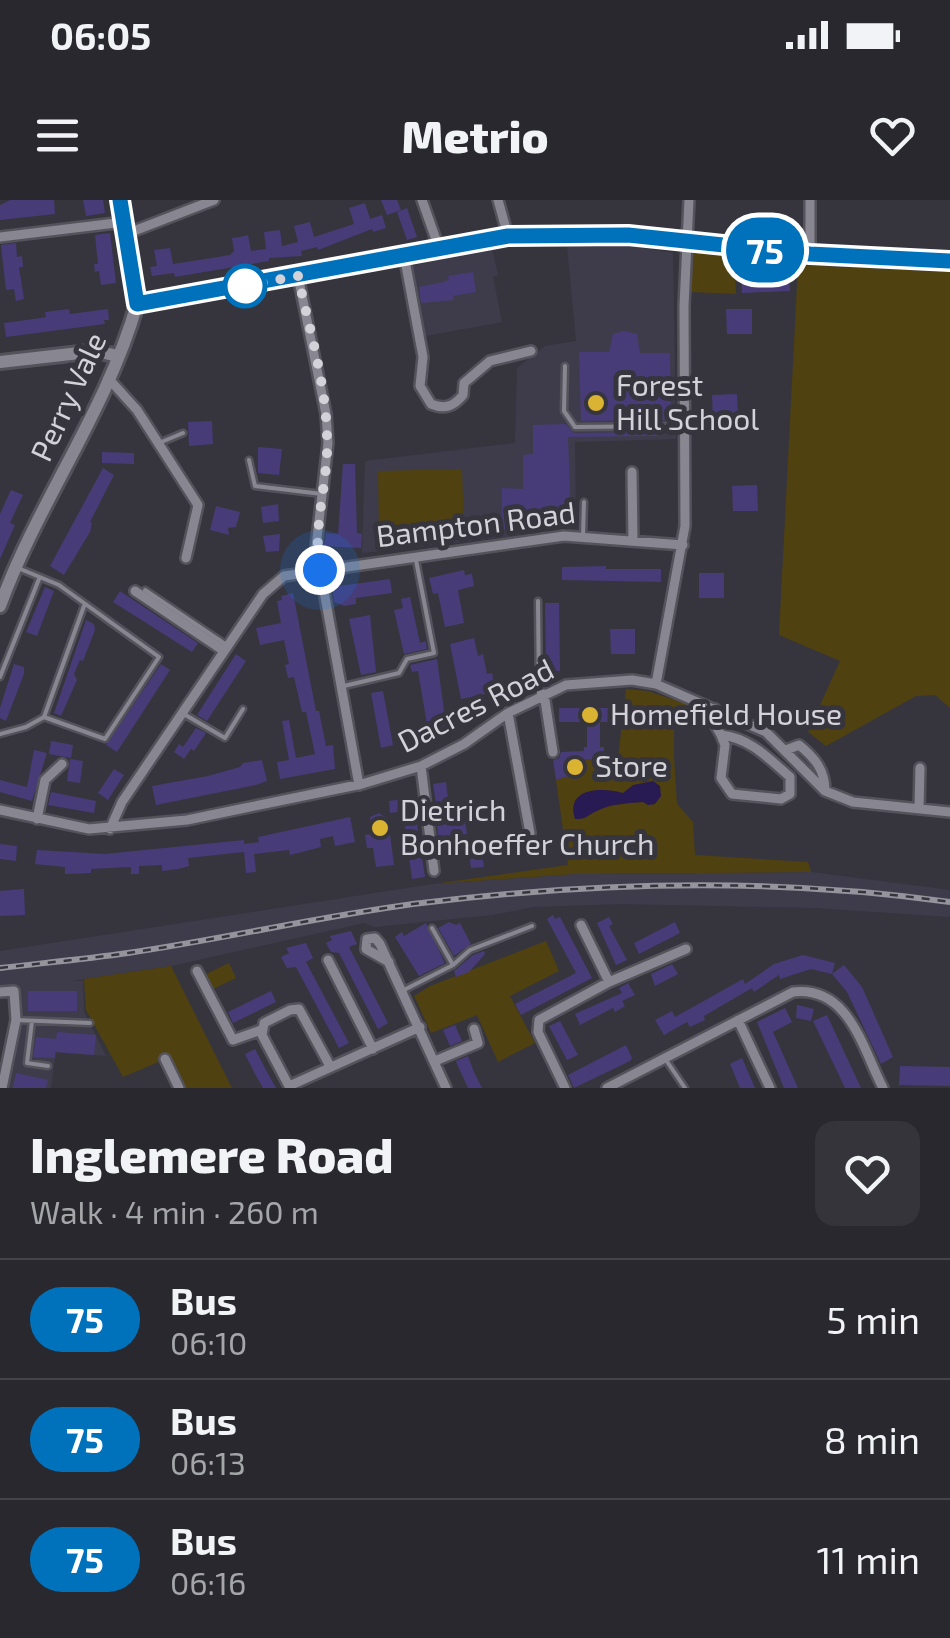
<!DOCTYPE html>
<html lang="en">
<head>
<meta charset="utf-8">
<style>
  :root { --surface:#28282e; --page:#34343a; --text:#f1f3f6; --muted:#a5a6aa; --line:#44444a }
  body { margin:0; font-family:"Exo 2",sans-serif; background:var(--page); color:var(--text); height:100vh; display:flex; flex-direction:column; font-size:38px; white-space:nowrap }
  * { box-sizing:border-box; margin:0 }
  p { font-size:32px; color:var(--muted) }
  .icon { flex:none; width:55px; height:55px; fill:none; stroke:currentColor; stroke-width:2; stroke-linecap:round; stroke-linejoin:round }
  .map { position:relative; height:888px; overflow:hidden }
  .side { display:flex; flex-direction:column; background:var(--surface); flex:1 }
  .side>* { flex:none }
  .badge { padding:0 20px; border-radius:32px; font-size:35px; line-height:65px }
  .you { position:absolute; width:50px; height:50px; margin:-25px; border:8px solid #fff; border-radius:50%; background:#1a73e8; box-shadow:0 0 0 15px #1a73e833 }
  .map>.badge { position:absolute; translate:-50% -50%; box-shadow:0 0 0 5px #fff }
  .round { display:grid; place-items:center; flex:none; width:105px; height:105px; border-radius:20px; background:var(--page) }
  .summary { display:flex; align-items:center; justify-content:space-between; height:170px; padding:0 30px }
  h1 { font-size:48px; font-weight:800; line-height:75px }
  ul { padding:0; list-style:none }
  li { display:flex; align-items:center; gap:30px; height:120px; padding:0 30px; border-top:2px solid var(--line) }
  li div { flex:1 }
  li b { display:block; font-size:38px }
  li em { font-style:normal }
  li .badge { min-width:110px; font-weight:700; text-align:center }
  .status { display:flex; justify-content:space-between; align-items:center; height:70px; padding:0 50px; background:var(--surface); direction:ltr }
  .status svg { height:28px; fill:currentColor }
  header { display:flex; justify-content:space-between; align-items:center; height:130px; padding:0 30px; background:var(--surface); font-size:45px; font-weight:800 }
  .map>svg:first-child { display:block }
</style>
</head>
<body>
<div class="status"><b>06:05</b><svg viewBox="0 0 49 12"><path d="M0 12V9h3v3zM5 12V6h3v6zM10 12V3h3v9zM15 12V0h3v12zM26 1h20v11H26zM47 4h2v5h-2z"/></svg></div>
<header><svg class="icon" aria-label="menu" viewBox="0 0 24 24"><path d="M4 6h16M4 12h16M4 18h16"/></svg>Metrio<svg class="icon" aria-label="heart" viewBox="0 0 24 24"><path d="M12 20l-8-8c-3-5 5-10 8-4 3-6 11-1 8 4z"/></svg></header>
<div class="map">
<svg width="950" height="888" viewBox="0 0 950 888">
  <rect width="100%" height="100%" fill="#36353e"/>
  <!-- built -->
  <path fill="#3e3c4b" d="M567,45L631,46L673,53L676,239L575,242L576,323L508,337L362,353L365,261L515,243L517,168L545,146L576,141Z
    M492,48L498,75L493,77L502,122L426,136L411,66Z
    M811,672L950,690V717L817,708L621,704L533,707L492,715L374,727L364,723L171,766L71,781H83L84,812L106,856L56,852L51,888H2L14,832L11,799H0V751L433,684L575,674Z"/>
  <!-- green -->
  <path fill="#504110" d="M693,49L734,54L736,94L690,92Z
    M798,65L950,72V508L935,495L916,496L826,546L808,532L840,461L779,435Z
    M462,269L464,330L379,332L378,271Z
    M626,489L648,491L687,504L674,520V557L677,604L693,622L695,655L808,662L811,672L575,674L433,684L568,665L556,580L580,572V559L618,558Z
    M546,741L559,771L510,796L535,843L498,862L477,815L431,833L414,796L430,786Z
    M229,763L236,778L213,789L206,774Z
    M171,766L232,888H184L168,858L123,877L86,810L84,779Z"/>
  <!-- water -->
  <path fill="#281a52" d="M653,581L660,586L661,596L655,604L648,605L643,602C630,603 611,604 599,610C588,614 587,620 575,619C565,588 601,587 623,593L633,585Z"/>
  <!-- building -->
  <path fill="#473c77" d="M10,0H54L55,14L0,20V5Z
    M83,0H103L105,13L86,16Z
    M381,0H397L401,10L387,15Z
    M365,3L370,19L382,15L386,28L373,32L372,29L318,50L317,47L301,51L302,56L269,58V61L175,77L174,73L152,76L150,67L157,66L154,50L170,48L173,64L199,60L230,55L234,51L232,38L240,37L248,35L251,51L266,49L264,32L280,30L282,46L298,42L294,26L310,22L314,37L354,24L349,8Z
    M407,8L417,37L407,40L397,12Z
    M110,33L116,83L101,85L99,71L95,72L94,64H98L95,35Z
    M16,43L17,57L22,56L23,67H19L24,99L16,101L14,89L6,90L1,45Z
    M788,64L790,91L742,93L741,66Z
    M473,72L476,92L453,96L454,100L421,103L419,87L443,82L449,80L448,76Z
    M69,109L70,114L108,109L109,120H104L105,124L6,137L4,123L41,118L46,117L45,112Z
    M726,109H752V134H727Z
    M624,131L637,134L640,153H670L671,220L581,221L579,152H609L613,134Z
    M737,194L738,219L713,220L712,195Z
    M212,221L213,244L189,246L188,222Z
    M566,224L574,233L657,232V236L568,237L571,323L502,329V288L523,289V255L533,254V225Z
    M258,247L282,249L279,275L258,273Z
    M102,252L134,253V264L102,263Z
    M343,264H355L357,333L362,334L361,348L324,346L326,333L338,334Z
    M103,268L114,275L90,322L92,323L90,332L64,375L50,366Z
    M757,285L758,311H733L732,286Z
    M11,290L23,295L10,323L15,325L0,359V314Z
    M278,304L279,321L263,323L261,307Z
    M216,306L240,312L236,327L228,328L229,335L210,330Z
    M280,334L279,351L266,352L263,336Z
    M606,366V369H661V382L562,380V367Z
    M464,370L465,375L472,374L474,386L458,390L464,423L445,427L438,393L433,394L429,378Z
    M699,373H724V398H699Z
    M390,379L392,393L356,398V404L344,406L334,402L332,387Z
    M45,387L54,391L37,436L26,432Z
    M120,391L198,443L192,452L113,402Z
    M293,393L316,511H319L326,546L333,545L335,569L280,579L277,562L289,560L282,521L289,520L296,558L315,554L306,512H302L294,477L288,478L285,465L289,464L284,440L260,445L256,428L281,423L277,401L282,400L281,396Z
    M410,397L420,443L426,441L427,449L404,454L394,410L403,408L401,399Z
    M545,403H559L560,471H546Z
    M370,415L376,472L361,475L349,419Z
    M86,420L94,424L95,430L83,461L80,460L74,474L77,480L61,516L54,513Z
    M610,429H635V454H611Z
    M474,438L478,456L483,454L487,474L492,473L496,492L461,499L450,444Z
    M236,454L246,461L207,521L197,515Z
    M437,459L447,532L429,536L418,471L412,472L410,465Z
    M14,464L24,467V474L6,521L0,518V508Z
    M161,464L170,470L117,552L106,545Z
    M383,491L393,545L381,548L371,493Z
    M559,508H621V522H600V547H604V559H580L581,572L556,580L553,560L559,558L561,552L584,551V547H587V522H559Z
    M196,528L206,533L194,551L191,549L184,559L174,552L179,544L183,547Z
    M51,541L73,545L71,558L49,554Z
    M34,550L47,553L32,601L0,592V580L27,587Z
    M70,559L83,561L80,583L67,581Z
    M262,560L267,581L256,585L156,605L152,586L208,576L240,567L243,563Z
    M114,569L124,575L108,600L98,593Z
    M446,582L449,609L437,610L433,584Z
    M51,592L96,601L94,613L48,605Z
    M415,597L418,609L390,613L389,601Z
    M379,613L388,619L394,665L376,667L373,648H367L365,635L372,634L370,617Z
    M350,617L355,642L335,646L333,636L320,639L321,647L306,651L290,655L289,650L254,654L256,672L246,673L244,652L188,658L189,666L178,669L162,671V665L139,666V674H131V667L91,669V673L65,674V667L35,664L37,650L105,654L244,640V644L259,642L258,637Z
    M465,621L467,634L438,638L437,625Z
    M417,624L425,677L412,679L405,626Z
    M480,640L484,667L471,668L467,642Z
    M0,644L17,646L16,661L0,659Z
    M24,689L25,715L0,716V691Z
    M553,715L555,719L560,717L592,778L521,815L515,804L576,773L547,719Z
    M609,717L613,724L609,726L627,760L616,765L597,723Z
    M449,722L456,725L460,723L471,744L454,756L438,728Z
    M675,722L680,733L639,754L634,743Z
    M426,723L445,763L419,776L395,737L402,732L404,736Z
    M351,731L357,744L349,747L388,823L378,829L339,753L331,752L326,743L332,740L330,736Z
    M306,743L313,758L306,762L349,843L339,848L296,767L287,768L281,757L289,753L286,748Z
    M484,751L485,754L469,772L456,777L454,771L473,755Z
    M803,755L835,763L832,774L811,769L780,779L779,775L754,792L752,788L704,816L705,820L690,827L687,822L664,835L655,820L672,811L675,817L743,779L745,784L774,764Z
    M672,764L678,774L655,786L651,774Z
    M844,765L862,787L893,857L881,864L847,792L832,774Z
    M628,783L635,795L622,801L625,806L615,812L613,808L580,825L575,814L622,793L619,788Z
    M28,791H77V811H28Z
    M271,791L276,802L233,823L228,812Z
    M797,805L814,809L811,821L796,818Z
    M785,808L792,822L773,832L798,888H784L757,822Z
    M827,815L861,888H845L813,821Z
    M560,821L578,855L567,860L549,826Z
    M455,825L462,841L450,846L443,830Z
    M57,832L96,835L94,855L55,852V858L33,857L36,837L56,839Z
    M626,845L632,858L630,861L574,888L568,875Z
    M255,849L267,872L276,888H263L255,874L245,854Z
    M468,856L474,872L482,888H468L457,864L456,861Z
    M742,858L755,888H740L730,864Z
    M900,866L950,867V886L899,885Z
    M16,873L48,880L46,888H13Z"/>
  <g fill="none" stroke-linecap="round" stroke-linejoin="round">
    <!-- lane casing -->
    <g stroke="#54535b" stroke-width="9">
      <path id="lane" d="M565,166L564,211L575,227L681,226
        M159,243L183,233
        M249,260L255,286L322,294
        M583,336L584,302
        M145,390L228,446
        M538,401L539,497
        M0,477L39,379
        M344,486L399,473L407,459L434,453L416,360
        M182,513L225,538L243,509
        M44,517L84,406
        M0,534L26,527L44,517L105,539L159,457L59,385L18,368
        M432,728L453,765
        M404,790L453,765L470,750L532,726
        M16,820L90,823
        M32,821L27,863L48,866
        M666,860L685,888"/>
    </g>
    <!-- street casing -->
    <g stroke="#54535b" stroke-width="14">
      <path id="street" d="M422,0L439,48
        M498,0L508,36
        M810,0V54
        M126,34L214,0
        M0,37L124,22
        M404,55L423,157L420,186L431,204C445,210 454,206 463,195L464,183L490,161L531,151
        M298,76L326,214L328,243L316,347L359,585
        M108,178L137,210L198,305L186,358
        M632,272L633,341
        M135,391L224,451
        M656,484L685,326L684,106L689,0
        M544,494L553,552
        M715,509L713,521L721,535C750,538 768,558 790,577V594L781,599L732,594L721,578L725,545L721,535
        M508,513L530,633
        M786,550L799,545C815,558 825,570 825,591
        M421,566L434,671
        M919,609L920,568
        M0,610L89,629L187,620L245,608L362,584L421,566L464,544L508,513L566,485L632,480L656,484L766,532L825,591L853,602L950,612
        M37,619L45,580L62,564
        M110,629L122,602L263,394L284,376L564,336L683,345
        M581,725L609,782
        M328,760L373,849
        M389,762L366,749L367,739L375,738L380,744L446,888
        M197,771L233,840L261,830
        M0,792L14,791L16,820L2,888
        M738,820L770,888
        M165,859L179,888
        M435,861L478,843L474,829
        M289,886L420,827
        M290,888L262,835L264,823L290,810L299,809L330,866
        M565,888L538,832L539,820L609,782L686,749
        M607,888L793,792C849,786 862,847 883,888"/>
    </g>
    <!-- secondary casing -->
    <g stroke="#54535b" stroke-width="18">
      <path id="secondary" d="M137,104L508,36L628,35L810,54L950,61
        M0,162L97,151L117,156
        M0,406C38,302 107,210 137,104L120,0"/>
    </g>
    <!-- lane -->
    <use href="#lane" stroke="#888791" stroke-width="4"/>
    <!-- street -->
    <use href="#street" stroke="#888791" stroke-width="9"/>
    <!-- secondary -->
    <use href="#secondary" stroke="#888791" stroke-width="12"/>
    <!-- rail casing -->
    <g stroke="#95949c" stroke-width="6">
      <path id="rail" d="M0,768C43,763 86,759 128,753C223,739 317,717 413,704C590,682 773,677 950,702"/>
    </g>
    <!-- rail -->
    <use href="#rail" stroke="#36353e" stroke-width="2.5" stroke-dasharray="8" stroke-linecap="butt"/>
  </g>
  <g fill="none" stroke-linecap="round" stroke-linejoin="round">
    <!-- line casing -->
    <g stroke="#fff" stroke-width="22">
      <path id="line" d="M120,0L137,104L508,36L628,35L810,54L950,61"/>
    </g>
    <!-- line -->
    <use href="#line" stroke="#0072bc" stroke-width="15"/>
    <!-- walk -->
    <path stroke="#d3d2d8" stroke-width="10" stroke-dasharray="0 18" d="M245,86L298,76C309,128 326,183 327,237C329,282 312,325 320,370"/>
  </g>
  <!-- markers -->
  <circle fill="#fff" stroke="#0072bc" stroke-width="5" cx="245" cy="86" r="20"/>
  <g fill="#dbb333" stroke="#36353e" stroke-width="4">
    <circle cx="596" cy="203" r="10"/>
    <circle cx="590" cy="515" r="10"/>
    <circle cx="575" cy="567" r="10"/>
    <circle cx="380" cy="628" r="10"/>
  </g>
  <g text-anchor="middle" stroke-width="10" stroke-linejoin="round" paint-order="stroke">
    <!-- poi labels -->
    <g font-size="30" fill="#d3d2d8" stroke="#36353e" text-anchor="start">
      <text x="616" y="196">Forest<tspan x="616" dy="34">Hill School</tspan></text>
      <text x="610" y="525">Homefield House</text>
      <text x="595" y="577">Store</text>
      <text x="400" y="621">Dietrich<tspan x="400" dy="34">Bonhoeffer Church</tspan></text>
    </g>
    <!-- street labels -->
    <g font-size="30" fill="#d3d2d8" stroke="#36353e">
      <text transform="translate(69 197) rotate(-65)" y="10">Perry Vale</text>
      <text transform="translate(476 325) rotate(-7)" y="10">Bampton Road</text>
      <text transform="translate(476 506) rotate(-27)" y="10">Dacres Road</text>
    </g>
  </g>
</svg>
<div class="you" style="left:320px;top:370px"></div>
<b class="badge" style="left:765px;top:50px;background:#0072bc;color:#fff">75</b>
</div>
<section class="side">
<div class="summary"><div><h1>Inglemere Road</h1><p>Walk · 4 min · 260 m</p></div><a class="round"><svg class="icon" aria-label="heart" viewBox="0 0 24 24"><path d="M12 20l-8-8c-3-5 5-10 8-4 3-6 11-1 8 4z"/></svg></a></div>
<ul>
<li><span class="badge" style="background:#0072bc;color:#fff">75</span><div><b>Bus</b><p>06:10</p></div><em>5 min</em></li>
<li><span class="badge" style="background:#0072bc;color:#fff">75</span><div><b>Bus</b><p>06:13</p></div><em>8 min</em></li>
<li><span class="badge" style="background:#0072bc;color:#fff">75</span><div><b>Bus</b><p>06:16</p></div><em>11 min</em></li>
</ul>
</section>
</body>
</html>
